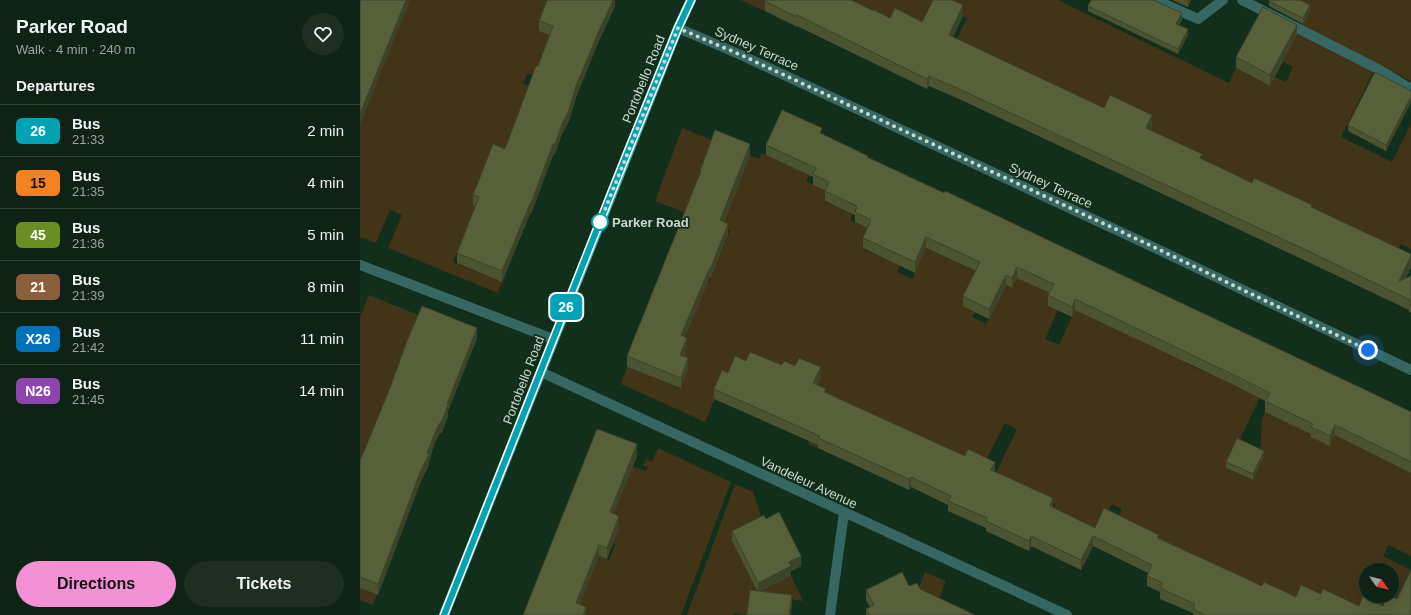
<!DOCTYPE html>
<html lang="en">
<head>
<meta charset="utf-8">
<style>
  :root { --surface:#0e2315; --page:#1c2f22; --text:#f1f3f6; --muted:#9ba4a0; --line:#2e4034; --accent:#f491d4 }
  body { margin:0; font-family:Arial,sans-serif; background:var(--page); color:var(--text); height:100vh; display:flex; flex-direction:column; font-size:15px; white-space:nowrap }
  * { box-sizing:border-box; margin:0 }
  p { font-size:13px; color:var(--muted) }
  .icon { flex:none; width:22px; height:22px; fill:none; stroke:currentColor; stroke-width:2; stroke-linecap:round; stroke-linejoin:round }
  .map { position:relative; flex:1; overflow:hidden }
  .panel { display:flex; flex-direction:column; background:var(--surface); width:360px }
  .panel>* { flex:none }
  .badge { padding:0 8px; border-radius:6px; font-size:14px; line-height:26px }
  .needle { width:26px; rotate:124deg }
  .tools { position:absolute; left:999px; top:563px; display:grid; gap:8px }
  .tools a { display:grid; place-items:center; width:40px; height:40px; border-radius:50%; background:var(--surface); box-shadow:0 4px 16px #0002,0 0 0 1px var(--line); font-size:20px }
  .you { position:absolute; width:20px; height:20px; margin:-10px; border:3px solid #fff; border-radius:50%; background:#1a73e8; box-shadow:0 0 0 6px #1a73e833 }
  .map>.badge { position:absolute; translate:-50% -50%; box-shadow:0 0 0 2px #fff }
  h2 { padding:0 16px; font-size:15px; line-height:36px }
  .round { display:grid; place-items:center; flex:none; width:42px; height:42px; border-radius:21px; background:var(--page) }
  .overview { display:flex; align-items:center; justify-content:space-between; height:68px; padding:0 16px }
  h1 { font-size:19px; font-weight:700; line-height:30px }
  .button { display:flex; gap:8px; margin-top:auto; padding:8px 16px }
  .button a { flex:1; height:46px; border-radius:24px; background:var(--accent); color:#111; font-size:16px; font-weight:700; line-height:46px; text-align:center }
  .button a+a { background:var(--page); color:var(--text) }
  ul { padding:0; list-style:none }
  li { display:flex; align-items:center; gap:12px; height:52px; padding:0 16px; border-top:1px solid var(--line) }
  li div { flex:1 }
  li b { display:block; font-size:15px }
  li em { font-style:normal }
  li .badge { min-width:44px; font-weight:700; text-align:center }
  main { display:flex; flex:1; min-height:0 }
  .map>svg:first-child { display:block }
</style>
</head>
<body>
<main>
<section class="panel">
<div class="overview"><div><h1>Parker Road</h1><p>Walk · 4 min · 240 m</p></div><a class="round"><svg class="icon" aria-label="heart" viewBox="0 0 24 24"><path d="M12 20l-8-8c-3-5 5-10 8-4 3-6 11-1 8 4z"/></svg></a></div>
<h2>Departures</h2>
<ul>
<li><span class="badge" style="background:#00a3b4;color:#fff">26</span><div><b>Bus</b><p>21:33</p></div><em>2 min</em></li>
<li><span class="badge" style="background:#f58220;color:#111">15</span><div><b>Bus</b><p>21:35</p></div><em>4 min</em></li>
<li><span class="badge" style="background:#6b8e23;color:#fff">45</span><div><b>Bus</b><p>21:36</p></div><em>5 min</em></li>
<li><span class="badge" style="background:#8b5e3c;color:#fff">21</span><div><b>Bus</b><p>21:39</p></div><em>8 min</em></li>
<li><span class="badge" style="background:#0072bc;color:#fff">X26</span><div><b>Bus</b><p>21:42</p></div><em>11 min</em></li>
<li><span class="badge" style="background:#8e44ad;color:#fff">N26</span><div><b>Bus</b><p>21:45</p></div><em>14 min</em></li>
</ul>
<div class="button"><a>Directions</a><a>Tickets</a></div>
</section>
<div class="map">
<svg width="1051" height="615" viewBox="0 0 1051 615">
  <rect width="100%" height="100%" fill="#122f1c"/>
  <!-- green -->
  <path fill="#413417" fill-rule="evenodd" d="M48,0H190L199,39L177,77L168,73L163,83L179,90L100,244L93,262L142,282L138,293L28,248L42,215L30,210L16,243L0,237V114Z
    M380,0H410L405,11Z
    M470,0H698L869,83L876,68L910,86L915,77L926,82L933,67L923,62L938,33L1013,72L981,137L1032,162L1051,124V249L1041,244L1035,258L786,138L792,125L783,120L744,119L590,52L607,18L572,1L553,40Z
    M928,0H1051V81L942,25L950,11Z
    M322,128L399,159L402,153L449,175L446,181L469,192L465,202L478,207L497,205L490,220L511,230L503,249L521,257L549,248L537,272L552,279L566,248L620,273L615,312L612,317L626,324L646,285L652,288L657,277L694,295L688,306L698,310L685,339L699,345L721,296L777,333L775,338L792,346L794,341L828,357L826,363L842,371L845,366C866,382 875,387 902,393L866,468L888,478L900,455L902,419L905,412L935,426L940,416L970,446L976,434L1051,459V556L1029,545L1023,556L1051,570L1037,609L1023,615H932L755,523L762,509L752,504L735,537L689,518L695,504L686,500L617,513L657,429L645,423L623,466L458,448L448,444L469,401L362,381L345,422L261,384L267,367L321,388L314,364L347,282H349L351,278L370,230L295,201ZM1006,570H1032V596H1006Z
    M9,295L61,316L0,474V317Z
    M298,448L371,482L321,615H220L216,614L239,556L249,560L255,545L253,544L249,523L272,466L286,471L288,467L283,466L286,459L292,462Z
    M375,484L393,492L404,525L372,541L398,593L431,576L443,601L391,594L388,615L374,613L373,615H327Z
    M565,572L586,581L578,602L555,615L557,592Z
    M0,588L17,595L12,605L0,600Z"/>
  <g fill="none" stroke-linecap="round" stroke-linejoin="round">
    <!-- minor -->
    <path stroke="#376763" stroke-width="10" d="M796,0L838,19L863,0
      M882,0L1020,70L1051,89
      M318,28L381,55L793,247L1051,370
      M0,265L193,339
      M181,372L707,615
      M470,615L484,513"/>
    <!-- major -->
    <path stroke="#33a69e" stroke-width="10" d="M84,615L318,28L331,0"/>
  </g>
  <!-- wall -->
  <path fill="#4b5331" d="M255,0V6L238,43L216,97L209,121L202,134L195,154L193,155L171,214H170L142,282L97,263V253L115,206L113,205V195L145,149L178,66L189,35L179,31V21Z
    M812,0H831L828,7Z
    M405,1L514,11L530,18L562,22L603,16L593,37L744,108L792,126L790,130L842,159L892,183L952,207L1051,267L1046,278L1051,276V313L1049,312V310L946,261L597,98L569,86L567,89L437,26V27L405,11Z
    M909,1L950,11L943,24L909,6Z
    M728,6L822,19L819,25L828,35L818,54L728,11Z
    M937,35L910,86L876,68V57Z
    M1051,91L1026,151L988,131V125Z
    M462,134L508,158L692,242L1051,412V473L975,435L970,446L951,437V434L905,412V401L872,384L715,310L712,317L688,306V295L690,293L657,278L652,288L646,285L629,319L603,306V296L616,271L566,248L555,273L503,248V238L507,228L495,222V215L465,201V190L453,185V177L406,155V145Z
    M390,155L364,222L368,234L351,278L350,277L325,337L327,348L324,357L328,369L321,388L267,367V356L340,175V171Z
    M117,338L88,411V416L82,432L79,434L74,445L69,461V465L61,481L18,595L0,588V461Z
    M386,361L422,365L461,377L457,385L466,392L635,472L693,508L735,528L799,538L863,568L902,586L936,597L961,594L999,606H1023L1051,615H833V613L800,599V592L787,586V576L788,573L733,546L721,570L671,546L669,551L626,531V528L588,511V505L551,487L549,490L458,448V445L354,399V389L368,373Z
    M277,456L253,514L259,527L247,559L239,556L220,604L226,615H163Z
    M904,457L893,480L866,468V462Z
    M406,519L441,566L431,571V576L401,591L432,605L397,591L372,541V531Z
    M549,586L560,589L615,615H506V609L510,607L506,600V590Z"/>
  <!-- shaded-wall -->
  <path fill="#3d4328" d="M46,0H50L0,125V114Z
    M253,0H255V6L238,43L216,97L209,121L202,134L195,154L193,155L171,214H170L142,282V271L202,124L216,86L238,33Z
    M828,0H831L828,7Z
    M603,5V16L589,46V35Z
    M950,5V11L943,24V18Z
    M822,13V19L816,30V24Z
    M937,25V35L910,86V75Z
    M828,29V35L818,54V49Z
    M569,76V86L567,89V79Z
    M1051,97V103L1026,151V145Z
    M792,115V126L786,138V128Z
    M390,144V155L360,231V220Z
    M368,224V234L351,278V267Z
    M566,237V248L555,273V262Z
    M1051,256V267L1039,292V281Z
    M350,267V277L321,346V335Z
    M657,267V278L652,288V278Z
    M646,275V285L629,319V309Z
    M715,299V310L712,317V307Z
    M117,328V338L88,411V416L82,432L79,434L74,445L69,461V465L61,481L18,595V584L74,435Z
    M327,338V348L320,366V355Z
    M328,358V369L321,388V378Z
    M461,367V377L453,393V383Z
    M975,425V435L970,446V436Z
    M277,444V456L250,524V512Z
    M904,451V457L893,480V474Z
    M635,462V472L631,470Z
    M551,477V487L549,490V479Z
    M693,498V508L690,506Z
    M259,516V527L247,559V548Z
    M671,536V546L669,551V541Z
    M733,536V546L721,570V560Z
    M239,545V556L216,614V603Z
    M441,556V566L431,571V576L398,592V583L429,562Z
    M432,595V605L431,615H429Z
    M226,607V615H223Z"/>
  <!-- building -->
  <path fill="#576039" stroke="#3d4328" d="M0,0H46L0,114Z
    M187,0H253L238,33L216,86L209,110L202,124L195,144H193L171,203L170,204L142,271L97,253L119,197L113,195L133,144L145,149L176,66H178L193,26L179,21Z
    M405,0H491L514,11V10L530,18L535,8L562,22L573,0H592L603,5L589,35L744,108L750,95L792,115L786,128L842,154L840,158L892,183L894,178L952,205L951,207L1051,254V256L1039,281L1051,276V303L1049,302L1050,300L946,250L597,88L569,76L567,79L437,15V17L405,1Z
    M731,0H793L822,13L816,24L828,29L818,49L728,6Z
    M909,0H940L950,5L943,18L909,1Z
    M903,7L937,25L910,75L876,57Z
    M1015,72L1051,91V97L1026,145L988,125Z
    M422,110L462,128L460,133L508,156L507,157L584,193L585,191L644,219L692,242L1014,394L1051,412V462L975,425L970,436L951,427L953,424L905,401L910,393L872,374L715,299L712,307L688,295L694,284L657,267L652,278L646,275L629,309L603,296L620,262L566,237L555,262L503,238L511,220L495,212L497,206L465,191L469,182L453,174L456,168L406,145Z
    M355,130L390,144L360,220L368,224L351,267H350L321,335L327,338L320,355L328,358L321,378L267,356L341,171H340Z
    M62,306L117,328L87,404L88,405L82,421L79,424L74,435L67,453L69,454L61,470L18,584L0,577V461L30,388L47,341Z
    M390,352L422,365L424,361L435,366L439,358L461,367L453,383L466,389L464,392L605,456L608,449L635,462L631,470L693,498L690,506L735,528L744,508L799,535L797,538L863,568L902,586L904,582L936,597L941,585L961,594L963,589L999,606L1003,596L1023,606L1027,596H1031L1037,599L1051,570V615H845L833,609L835,604L800,588L803,583L787,576L792,565L733,536L721,560L671,536L669,541L626,521L627,518L588,501L591,496L551,477L549,479L458,438L460,436L354,389L362,370L368,373L375,356L386,361Z
    M237,429L277,444L250,512L259,516L247,548L239,545L216,603L226,607L223,615H163Z
    M877,438L904,451L893,474L866,462Z
    M419,512L441,556L429,562L431,566L398,583L372,531L404,515L406,519Z
    M542,572L549,586L557,583L560,589L615,615H509L506,609L514,605L506,590Z
    M390,590L432,595L429,615H387Z"/>
  <g fill="none" stroke-linecap="round" stroke-linejoin="round">
    <!-- line casing -->
    <g stroke="#fff" stroke-width="9">
      <path id="line" d="M84,615L264,161L318,28L331,0"/>
    </g>
    <!-- line -->
    <use href="#line" stroke="#00a3b4" stroke-width="6"/>
    <!-- walk -->
    <path stroke="#c9d9cd" stroke-width="4" stroke-dasharray="0 7.2" d="M240,222L318,28L381,55L779,240L1008,350"/>
  </g>
  <!-- markers -->
  <circle fill="#fff" stroke="#00a3b4" stroke-width="2" cx="240" cy="222" r="8"/>
  <g text-anchor="middle" stroke-width="3.5" stroke-linejoin="round" paint-order="stroke">
    <!-- street labels -->
    <g font-size="13" fill="#c9d9cd" stroke="#122f1c">
      <text transform="translate(397 48) rotate(24)" y="5">Sydney Terrace</text>
      <text transform="translate(283 79) rotate(-68)" y="5">Portobello Road</text>
      <text transform="translate(691 185) rotate(25)" y="5">Sydney Terrace</text>
      <text transform="translate(163 380) rotate(-69)" y="5">Portobello Road</text>
      <text transform="translate(449 482) rotate(25)" y="5">Vandeleur Avenue</text>
    </g>
    <!-- stop labels -->
    <g font-size="13" font-weight="bold" fill="#c9d9cd" stroke="#122f1c" text-anchor="start">
      <text x="252" y="227">Parker Road</text>
    </g>
  </g>
</svg>
<div class="tools">
<a><svg class="needle" viewBox="-14 -14 28 28"><path d="M0-13l5 13h-10z" fill="#e53935"/><path d="M0 13l5-13h-10z" fill="#9ba4a0"/></svg></a>
</div>
<div class="you" style="left:1008px;top:350px"></div>
<b class="badge" style="left:206px;top:307px;background:#00a3b4;color:#fff">26</b>
</div>
</main>
</body>
</html>
